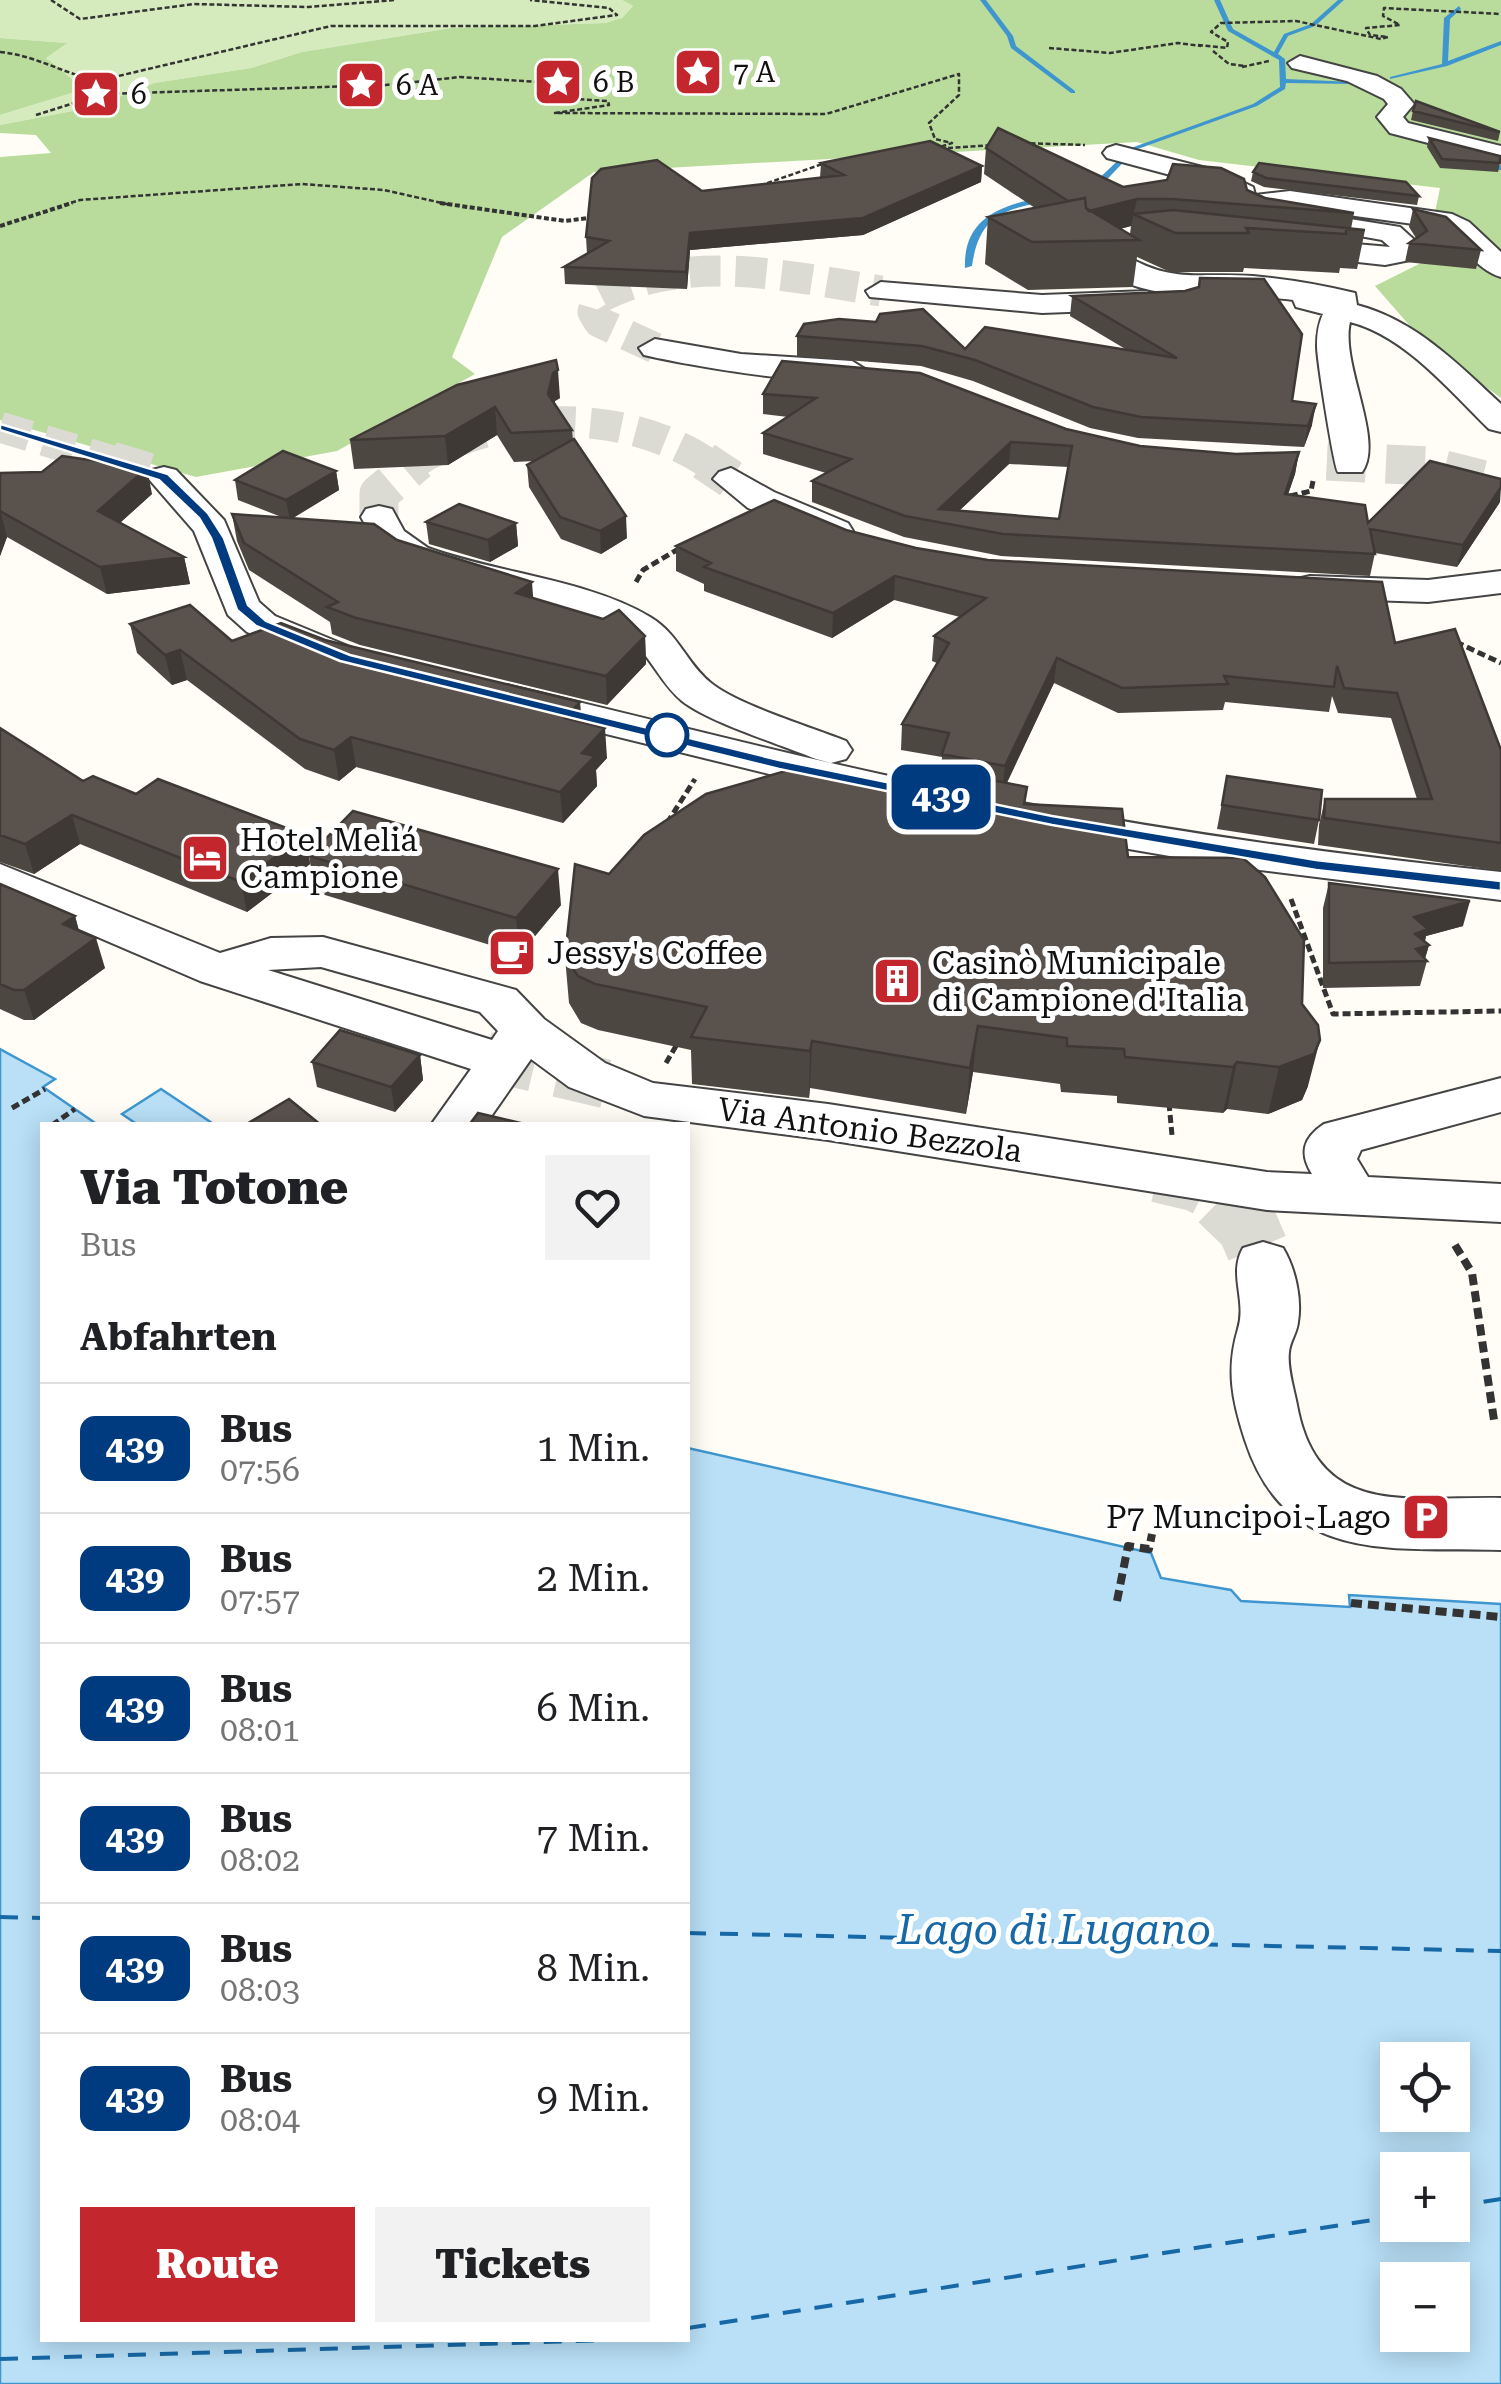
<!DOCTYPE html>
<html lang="de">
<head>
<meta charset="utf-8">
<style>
  :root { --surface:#fff; --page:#f2f2f2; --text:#202124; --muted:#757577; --line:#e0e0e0; --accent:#c4262e }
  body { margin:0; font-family:"Roboto Serif",serif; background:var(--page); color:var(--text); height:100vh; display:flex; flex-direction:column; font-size:38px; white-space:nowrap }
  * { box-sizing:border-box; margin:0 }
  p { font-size:32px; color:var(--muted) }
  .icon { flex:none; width:55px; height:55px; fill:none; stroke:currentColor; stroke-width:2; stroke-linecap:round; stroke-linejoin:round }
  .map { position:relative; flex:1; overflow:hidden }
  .drawer { position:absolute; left:40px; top:1122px; width:650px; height:1220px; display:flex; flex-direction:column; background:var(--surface); border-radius:0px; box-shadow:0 5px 25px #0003 }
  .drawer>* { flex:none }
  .badge { padding:0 20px; border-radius:15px; font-size:35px; line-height:65px }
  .tools { position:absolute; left:1380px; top:2042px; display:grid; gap:20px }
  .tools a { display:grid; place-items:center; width:90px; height:90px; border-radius:0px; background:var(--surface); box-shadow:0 5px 25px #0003; font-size:50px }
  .map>.badge { position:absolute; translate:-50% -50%; box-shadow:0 0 0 5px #fff }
  h2 { padding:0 40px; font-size:38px; line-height:90px }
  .round { display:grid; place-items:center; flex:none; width:105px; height:105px; border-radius:0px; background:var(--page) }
  .summary { display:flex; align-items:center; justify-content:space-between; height:170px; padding:0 40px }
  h1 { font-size:48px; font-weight:800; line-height:75px }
  .cta { display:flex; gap:20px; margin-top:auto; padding:20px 40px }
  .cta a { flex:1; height:115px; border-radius:0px; background:var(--accent); color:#fff; font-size:40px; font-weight:800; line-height:115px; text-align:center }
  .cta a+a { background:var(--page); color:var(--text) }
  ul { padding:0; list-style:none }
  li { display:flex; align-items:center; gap:30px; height:130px; padding:0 40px; border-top:2px solid var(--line) }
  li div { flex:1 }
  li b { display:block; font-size:38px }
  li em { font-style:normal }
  li .badge { min-width:110px; font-weight:700; text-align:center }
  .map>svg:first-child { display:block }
</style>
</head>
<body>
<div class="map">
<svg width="1501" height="2384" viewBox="0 0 1501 2384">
  <rect width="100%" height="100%" fill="#fffdf5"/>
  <!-- green -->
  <path fill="#d5ebbd" d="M0,0H622L633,6L622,18L605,23L451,28L302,52L251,68L154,83L93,107L0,125V115L75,92L46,57L66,43L0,38Z"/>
  <!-- forest -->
  <path fill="#b9dc9c" d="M622,0H1501V398L1424,342L1375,286L1425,261L1440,188L1199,160L1137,142L594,172L502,237L452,357L475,374L337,451L196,477L0,420V157L51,153L36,135L0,133V125L93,107L154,83L251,68L302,52L451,28L605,23L622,18L633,6Z
    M0,38L67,43L46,58L79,85L75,92L0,115Z"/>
  <!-- water -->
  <path fill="#b9e0f7" stroke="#3f96cf" stroke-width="2.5" fill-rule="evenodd" d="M0,1049L55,1079L43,1087L98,1125H42V2340H688V1448L1151,1553L1161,1578L1231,1590L1241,1601L1350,1607L1349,1595L1501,1604V2384H0ZM1398,2060H1452V2115H1398ZM1398,2170H1452V2225H1398ZM1398,2280H1452V2335H1398Z
    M161,1089L215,1125H138L122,1114Z"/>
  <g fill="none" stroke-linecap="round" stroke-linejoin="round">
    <!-- stream -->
    <path fill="#3f96cf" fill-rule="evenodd" d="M980,0H986L1013,36L1016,46L1075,91V93H1071L1011,48L1007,36Z
      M1214,0H1220L1233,29L1274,52L1284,34L1311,24L1338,0H1344L1315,26L1288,36L1278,54L1285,59L1286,79L1354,82L1351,84L1286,83L1285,89L1257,106L1135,150L1096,191H1090V187L1131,148L1253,104L1280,87L1279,60L1228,31Z
      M1459,6L1461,9L1450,19L1448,61L1501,41V45L1447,66L1390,79V77L1442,64L1444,18Z
      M1501,165V170H1498L1497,167Z
      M1046,197L1049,201C1003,209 979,216 972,266L965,268C963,217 1003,204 1046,197Z"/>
    <!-- ferry -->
    <path stroke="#1768a6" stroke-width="4" stroke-dasharray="18 14" stroke-linecap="butt" d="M0,1917L42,1918
      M688,1933L1501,1951
      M1452,2207L1501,2199
      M688,2328L1398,2216
      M0,2359L611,2340"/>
    <!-- minor-tunnel-far3 -->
    <path stroke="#dbdad3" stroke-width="31" stroke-dasharray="31 15" stroke-linecap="butt" d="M655,348L599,322L593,312L597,299C686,251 786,276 881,291
      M0,427L119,463
      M1327,461L1373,463
      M414,463C501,409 622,407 708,463"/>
    <!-- minor-tunnel-far2 -->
    <path stroke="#dbdad3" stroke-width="39" stroke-dasharray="39 20" stroke-linecap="butt" d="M111,461L164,477
      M704,461L731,479
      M1327,461L1428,466L1501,484
      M379,517V494L418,461"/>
    <!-- minor-tunnel-far1 -->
    <path stroke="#dbdad3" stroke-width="49" stroke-dasharray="49 25" stroke-linecap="butt" d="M486,1056L624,1088
      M1157,1178L1195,1187L1225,1202"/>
    <!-- minor-tunnel -->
    <path stroke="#dbdad3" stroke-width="62" stroke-dasharray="62 31" stroke-linecap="butt" d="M1220,1200L1248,1227L1263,1262"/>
    <!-- minor casing -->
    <g stroke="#444" stroke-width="4">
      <path id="minor" d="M1300,56L1377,76L1401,89L1414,104L1403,117L1408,123L1501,146V162L1390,133L1377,117L1388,104L1384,99L1347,81L1292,68L1288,63Z
        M1116,145L1222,172L1253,187L1255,195L1290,191L1452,214L1469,222L1501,252V277C1475,270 1460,239 1435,227L1290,207L1281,208L1400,227L1420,245L1410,260L1385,265L1276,253L1272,247L1286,238L1390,247L1382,240L1247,216L1243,201L1204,184L1107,158L1103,153L1107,148Z
        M1116,232L1130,240L1116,250C1172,285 1192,272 1253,276C1286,279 1322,285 1355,293L1357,305C1415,320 1458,364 1501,404V432L1489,429C1450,391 1405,336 1350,322C1340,364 1385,440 1362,472H1338C1334,467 1317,360 1317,346C1317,334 1318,325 1323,314L1296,307L1293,300C1226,290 1126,312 1080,248L1084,242Z
        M881,282L1042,295L1147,291L1162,300L1147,309L1042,313L870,297L866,291Z
        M655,339L741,354L852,361L868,371C850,396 677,363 644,355L639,348Z
        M164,467L176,470L224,520L259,602L275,616L350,647L356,655L350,663L336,667L322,663L247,632L228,615L194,531L147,477L152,470Z
        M731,468L774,492L848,523L853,531L848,539L835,542L748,508L713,479L719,472Z
        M379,506L392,509L404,531L428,548C496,573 589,580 650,617C679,634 686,663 711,683C738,705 811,727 846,741L852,750L846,759L831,763L816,759C782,745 708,722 682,701C657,680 649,650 622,633C562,596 470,589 402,563L377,546L361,517L366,509Z
        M1501,571V593L1428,602L1310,598L1297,595L1291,587L1297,579L1310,576L1428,580Z
        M507,685C657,720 805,760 956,790C1136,827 1318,853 1501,872V900L1228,866L1047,835L867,798L492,706L486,697L492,688Z
        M0,864L220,953L271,938L323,937L516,990L544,1019L605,1063L653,1083L828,1104L1267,1172L1312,1174C1299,1153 1303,1138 1324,1124L1501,1078V1112L1361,1150L1357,1159L1368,1177L1501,1184V1222L1267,1210L828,1140L644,1116L569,1087L531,1059L485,1125H431L471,1069L200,981L0,895ZM321,967L480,1012L498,1031L492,1040L268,970Z
        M1263,1242L1283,1248C1295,1268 1302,1298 1298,1322C1297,1333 1290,1341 1289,1352C1287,1368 1294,1389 1297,1405C1318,1520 1410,1496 1501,1498V1550C1392,1547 1286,1566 1245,1440C1232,1400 1226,1369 1238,1329C1247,1300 1228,1274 1243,1248Z"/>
    </g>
    <!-- path-far3 -->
    <path stroke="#333" stroke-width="2.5" stroke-dasharray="5 2.5" stroke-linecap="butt" d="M51,0L80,19L194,4L308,7L395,0
      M1198,45L1227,48L1228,42L1211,32L1221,23L1296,21L1381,39L1388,37L1370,35L1366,28L1400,25L1383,16L1384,8L1501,14
      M1049,48L1110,53L1178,43L1201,46
      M1213,51L1229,64L1245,66
      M0,52C34,55 63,73 97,81L103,94L386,85L460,77L538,82L542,85L537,90L558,98L608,101L609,105L555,113L826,114L959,74V95L929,123L935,139L952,143L937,148
      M1242,67L1269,61
      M97,81L331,26H535L617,15L609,8L530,0
      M36,115L103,94
      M1023,143L1085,145
      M948,148L995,145
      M753,188L831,161
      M64,205L80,200L302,184L384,190L451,205"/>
    <!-- path-far2 -->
    <path stroke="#333" stroke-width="4" stroke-dasharray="5 2.5" stroke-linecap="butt" d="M440,203L565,221L596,217
      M0,226L72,203"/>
    <!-- path-far1 -->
    <path stroke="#333" stroke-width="5" stroke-dasharray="8 4" stroke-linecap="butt" d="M1290,496L1311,491L1313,481
      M636,582L643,570L680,548
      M1456,642L1501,663
      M667,823L695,779
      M1291,899L1333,1014L1501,1011
      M666,1063L680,1039
      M1169,1103L1172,1135
      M12,1108L45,1089
      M52,1125L75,1109"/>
    <!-- path -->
    <path stroke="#333" stroke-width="8" stroke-dasharray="11 6" stroke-linecap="butt" d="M1455,1245L1472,1273L1494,1420
      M1117,1601L1128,1546L1149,1549L1152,1534
      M1351,1603L1501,1617"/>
    <!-- minor -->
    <use href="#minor" fill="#fff" fill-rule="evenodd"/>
  </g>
  <!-- wall -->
  <path fill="#4d4742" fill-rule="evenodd" d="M1413,111L1500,132L1498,141L1411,120Z
    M1429,138L1500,163L1498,172L1440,168L1427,147Z
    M986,148L1123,187L1247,190L1265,198L1354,213L1351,229L1365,230L1357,269L1340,268L1339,273L1244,268L1243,272H1170L1137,257L1133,287L1028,290L985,264L988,217L1035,208L984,174ZM1131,226L1130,234L1120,229Z
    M821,163L982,166L981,182L863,235L690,250L687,289L565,284L564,267L587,254L586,237L702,191L820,178Z
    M1253,172L1419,196L1417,205L1264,187L1251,181Z
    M1413,209L1481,250L1476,269L1405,262L1409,243L1416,238L1409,227Z
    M1185,291L1292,401L1312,425L1304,447L1138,438L1090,428L973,381L921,366L797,356V336L965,349L1127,350L1070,316L1072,296Z
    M782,361L1140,446L1236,454L1299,452L1295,474L1288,494L1368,523L1500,502L1457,567L1375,553L1370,576L1001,556L904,537L812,502V481L826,473L763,454V433L788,417L763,414V394ZM1009,464L1068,467L1059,519L959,511Z
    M457,385L560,398L555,401L554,404L572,430L573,440L627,538L601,554L561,539L529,487L527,465L535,461L514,462L497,435L448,465L354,469L350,440Z
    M336,471L339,490L292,518L397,540L534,598L645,636L646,664L607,705L360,645L332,634L330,622L249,570L237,541L232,514L284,518L238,500L235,480Z
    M0,473L152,494L120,523L184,557L190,584L107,594L7,537L0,556Z
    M426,522L516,523L518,546L490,562L429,544Z
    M846,530L916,548L1395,643L1501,750V871L1318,845L1319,825L1325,799H1417L1391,718L1338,713L1332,696L1329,712L1225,702L1223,710L1118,713L1054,683L1007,783L1025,804L1128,857L1302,1004L1308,1086L1302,1100L1268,1114L1227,1109L1223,1113L1117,1103V1096L1061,1092L1060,1084L973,1072L966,1114L810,1088L809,1098L692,1084L691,1050L598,1030L581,1023L569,1003L565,957L609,874L925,794L941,769L942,757L901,750L902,724L937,663L932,661L934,636L960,617L894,600L832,638L704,591V584L676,571V546Z
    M130,624L232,641L325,640L580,702L581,722L607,758L596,770L597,786L563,823L356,767L339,781L305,769L187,680L172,685L137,653Z
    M0,728L83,781L305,835L310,864L247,912L80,844L34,874L0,862Z
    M1227,776L1319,820L1314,844L1217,829Z
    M309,856L561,905L520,954L315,892Z
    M1329,883L1463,926L1426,936L1425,942L1429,945L1425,959L1427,961L1420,986L1323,988V908Z
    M0,884L75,916L79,931L105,968L34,1020H24L0,1009Z
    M420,1055L423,1080L395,1112L317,1087L312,1062Z"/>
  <!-- shaded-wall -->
  <path fill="#3f3936" d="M982,166L981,182L863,235L690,250L687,289L686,272L690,233Z
    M1137,199L1131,226L1081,239L1084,212Z
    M558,370L560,398L555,401L550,423L548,394L553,373Z
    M1316,404L1312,425L1304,447L1308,426Z
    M495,407L497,435L448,465L445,436Z
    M1011,442L1009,464L946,523L939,509Z
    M1299,452L1295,474L1281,515L1285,494Z
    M147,468L152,494L104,537L98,511Z
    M336,471L339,490L290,520L286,500Z
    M1501,487L1500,502L1457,567L1463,545Z
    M0,510L7,537L0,556Z
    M626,516L627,538L601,554L600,531Z
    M516,523L518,546L490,562L488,540Z
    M184,557L190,584L107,594L100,567Z
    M895,576L894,600L832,638L833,613Z
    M532,582L534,609L516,593Z
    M645,636L646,664L607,705L606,676Z
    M180,650L187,680L172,685L165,655Z
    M1057,658L1054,683L1002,792L1005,766Z
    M580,702L582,732L565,718Z
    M605,728L607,758L596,770L597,786L563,823L560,792L582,753Z
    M351,737L356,767L339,781L334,750Z
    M72,815L80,844L34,874L25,844Z
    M305,835L310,864L247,912L241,882Z
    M558,869L561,905L520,954L516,918Z
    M1470,901L1463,926L1426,936L1423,947L1429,945L1424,961H1412L1414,917Z
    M75,916L83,946L63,924Z
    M96,938L105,968L34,1020L24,990Z
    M978,1026L973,1072L966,1114L970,1068Z
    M1320,1040L1308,1086L1302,1100L1268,1114L1279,1067Z
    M812,1041L810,1088L809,1098L810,1051Z
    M420,1055L423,1080L395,1112L391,1087Z
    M1237,1062L1227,1109L1223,1113L1233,1067Z"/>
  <!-- building -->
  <path fill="#5a524d" stroke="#3f3936" stroke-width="2.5" fill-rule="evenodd" d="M1416,101L1500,132L1413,111Z
    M998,128L1123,187L1167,180L1173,164L1221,168L1244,179L1247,190L1265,198L1354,213L1172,199H1137L1089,211L1086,208L1085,198L1068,201L986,148Z
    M1429,138L1500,156V163L1442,159Z
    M930,141L982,166L863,218L690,233L686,272L564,267L609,241L586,237L592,178L601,169L657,160L702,191L844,175L821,163Z
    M1259,163L1406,182L1419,196L1266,178L1253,172Z
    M1085,198L1086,208L1139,240L1032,242L988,217Z
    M1413,209L1446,217L1481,250L1409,243L1427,231Z
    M1173,210L1365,230L1346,229V234L1246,228L1249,233H1175L1133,214Z
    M1200,278L1264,279L1302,334L1292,401L1316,404L1308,426L1141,417L1093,407L975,360L922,346L797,336L804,324L839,319L876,322L880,314L923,309L965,349L985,327L1177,358L1072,296L1185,291L1199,287Z
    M556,360L558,370L553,373L548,394L572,430L511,433L495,407L445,436L350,440L457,385Z
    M782,361L920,373L1066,429L1140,446L1236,454L1299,452L1285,494L1365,505L1368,523L1430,461L1501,479V487L1463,545L1370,529L1375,554L1003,534L905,516L812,481L851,459L763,433L816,398L763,394ZM1011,442L1072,446L1059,519L939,509Z
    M574,439L626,516L600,531L560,517L527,465Z
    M283,451L336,471L286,500L235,480Z
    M62,456L147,468L98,511L184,557L100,567L0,511V473L42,472Z
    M774,500L846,530L916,548L988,560L1382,582L1395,643L1455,629L1501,750V843L1324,818L1325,799H1432L1397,693L1344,688L1337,666L1334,687L1224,676L1228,684L1122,688L1057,658L1005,766L942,754L949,733L902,724L949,643L934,636L986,598L895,576L833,613L704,567L711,563L676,546Z
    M459,504L516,523L488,540L426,522Z
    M232,514L374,524L397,540L532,582L516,593L603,619L619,610L645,636L606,676L356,618L327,607L338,602L244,543Z
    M190,605L232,641L281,623L325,640L580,702L565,718L605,728L582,753L595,756L560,792L351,737L334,750L300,739L180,650L165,655L130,624Z
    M0,728L83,781L93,776L136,794L158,779L305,835L241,882L72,815L25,844L0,835Z
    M796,768L925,794L933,768L1027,787L1024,804L1122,809L1128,857L1243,858L1265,877L1304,940L1302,1004L1318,1025L1320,1040L1314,1054L1279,1067L1237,1062L1233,1067L1125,1057L1124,1049L1067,1046V1038L978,1026L970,1068L812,1041L810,1051L691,1037L707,1007L595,984L578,976L565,957L575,864L609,874L644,835L706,794Z
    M1227,776L1322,790L1319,820L1222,805Z
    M353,811L558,869L516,918L309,856Z
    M1329,883L1470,901L1414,917L1428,929L1415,934L1429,945L1416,949L1427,961L1329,963Z
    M0,884L75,916L63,924L96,938L24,990H14L0,984Z
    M340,1030L420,1055L391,1087L312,1062Z
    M289,1099L321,1125H245Z
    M478,1113L529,1125H469Z"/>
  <!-- line -->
  <path fill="#003b80" stroke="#fff" stroke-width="2.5" d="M0,424L168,474L208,513L224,538L248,605L266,621L350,655L779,760L1052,816L1316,860L1501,881V891L1316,870L1052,825L779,769L340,661L256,626L237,610L211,538L199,518L159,480L0,430Z"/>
  <!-- icons -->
  <defs>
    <g id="sight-square" transform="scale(2.5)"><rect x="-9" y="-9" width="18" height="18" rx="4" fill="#c4262e" stroke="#fff"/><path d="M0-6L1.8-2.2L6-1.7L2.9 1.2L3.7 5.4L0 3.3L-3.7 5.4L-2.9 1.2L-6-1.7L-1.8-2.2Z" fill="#fff"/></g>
    <g id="hotel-square" transform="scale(2.5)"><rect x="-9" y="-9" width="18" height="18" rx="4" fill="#c4262e" stroke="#fff"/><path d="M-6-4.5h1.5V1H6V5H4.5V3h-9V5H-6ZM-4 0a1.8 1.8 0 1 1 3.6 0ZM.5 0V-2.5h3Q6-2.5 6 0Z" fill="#fff"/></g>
    <g id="cafe-square" transform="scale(2.5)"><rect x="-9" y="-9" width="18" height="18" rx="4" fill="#c4262e" stroke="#fff"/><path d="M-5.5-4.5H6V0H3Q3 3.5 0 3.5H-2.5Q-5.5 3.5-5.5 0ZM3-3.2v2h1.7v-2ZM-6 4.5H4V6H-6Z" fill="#fff"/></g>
    <g id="building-square" transform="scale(2.5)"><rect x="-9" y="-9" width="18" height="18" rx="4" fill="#c4262e" stroke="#fff"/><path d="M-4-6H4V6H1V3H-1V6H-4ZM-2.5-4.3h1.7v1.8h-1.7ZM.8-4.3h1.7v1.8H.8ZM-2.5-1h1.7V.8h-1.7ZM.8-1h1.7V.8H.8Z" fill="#fff"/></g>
    <g id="parking-square" transform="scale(2.5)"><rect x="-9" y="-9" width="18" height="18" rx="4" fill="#c4262e" stroke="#fff"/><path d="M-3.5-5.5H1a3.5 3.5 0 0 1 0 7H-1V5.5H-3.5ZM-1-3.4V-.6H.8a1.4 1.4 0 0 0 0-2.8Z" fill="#fff"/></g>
  </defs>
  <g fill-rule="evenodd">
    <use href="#sight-square" x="698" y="72"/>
    <use href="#sight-square" x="558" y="82"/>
    <use href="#sight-square" x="361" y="85"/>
    <use href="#sight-square" x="96" y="94"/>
    <use href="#hotel-square" x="205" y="858"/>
    <use href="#cafe-square" x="512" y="953"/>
    <use href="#building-square" x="897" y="981"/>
    <use href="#parking-square" x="1426" y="1517"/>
  </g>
  <!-- markers -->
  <circle fill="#fff" stroke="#003b80" stroke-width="5" cx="667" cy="735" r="20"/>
  <g text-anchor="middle" stroke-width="10" stroke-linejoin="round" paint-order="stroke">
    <!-- far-poi labels -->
    <g font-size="28" fill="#111" stroke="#fff" text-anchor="start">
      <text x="733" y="82">7 A</text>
      <text x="593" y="92">6 B</text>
      <text x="396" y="95">6 A</text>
      <text x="131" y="104">6</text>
    </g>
    <!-- poi labels -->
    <g font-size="32" fill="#111" stroke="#fff" text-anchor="start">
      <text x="240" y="851">Hotel Meliá<tspan x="240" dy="37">Campione</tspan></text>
      <text x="547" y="964">Jessy's Coffee</text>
      <text x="932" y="974">Casinò Municipale<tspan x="932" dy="37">di Campione d'Italia</tspan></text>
      <text x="1391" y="1528" text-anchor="end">P7 Muncipoi-Lago</text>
    </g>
    <!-- street labels -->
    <g font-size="32" fill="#111" stroke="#fff">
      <text transform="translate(870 1130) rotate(8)" y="11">Via Antonio Bezzola</text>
    </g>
    <!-- near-water labels -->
    <g font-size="42" font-style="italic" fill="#1768a6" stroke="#fff">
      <text x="1054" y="1944">Lago di Lugano</text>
    </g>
  </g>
</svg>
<div class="tools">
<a><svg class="icon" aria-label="locate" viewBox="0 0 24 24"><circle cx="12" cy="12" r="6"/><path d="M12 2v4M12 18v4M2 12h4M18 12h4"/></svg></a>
<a>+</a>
<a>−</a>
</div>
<b class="badge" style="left:941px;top:797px;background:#003b80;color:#fff">439</b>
<section class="drawer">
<div class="summary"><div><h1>Via Totone</h1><p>Bus</p></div><a class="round"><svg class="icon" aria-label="heart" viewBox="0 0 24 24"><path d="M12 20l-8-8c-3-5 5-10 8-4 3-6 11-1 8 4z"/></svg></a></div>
<h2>Abfahrten</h2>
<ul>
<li><span class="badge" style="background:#003b80;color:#fff">439</span><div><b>Bus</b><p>07:56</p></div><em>1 Min.</em></li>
<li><span class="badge" style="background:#003b80;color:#fff">439</span><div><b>Bus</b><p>07:57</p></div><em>2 Min.</em></li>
<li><span class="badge" style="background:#003b80;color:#fff">439</span><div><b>Bus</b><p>08:01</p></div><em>6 Min.</em></li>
<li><span class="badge" style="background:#003b80;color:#fff">439</span><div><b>Bus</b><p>08:02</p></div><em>7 Min.</em></li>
<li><span class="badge" style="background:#003b80;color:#fff">439</span><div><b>Bus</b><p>08:03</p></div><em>8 Min.</em></li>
<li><span class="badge" style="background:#003b80;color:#fff">439</span><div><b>Bus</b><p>08:04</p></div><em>9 Min.</em></li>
</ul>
<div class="cta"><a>Route</a><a>Tickets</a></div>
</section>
</div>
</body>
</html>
